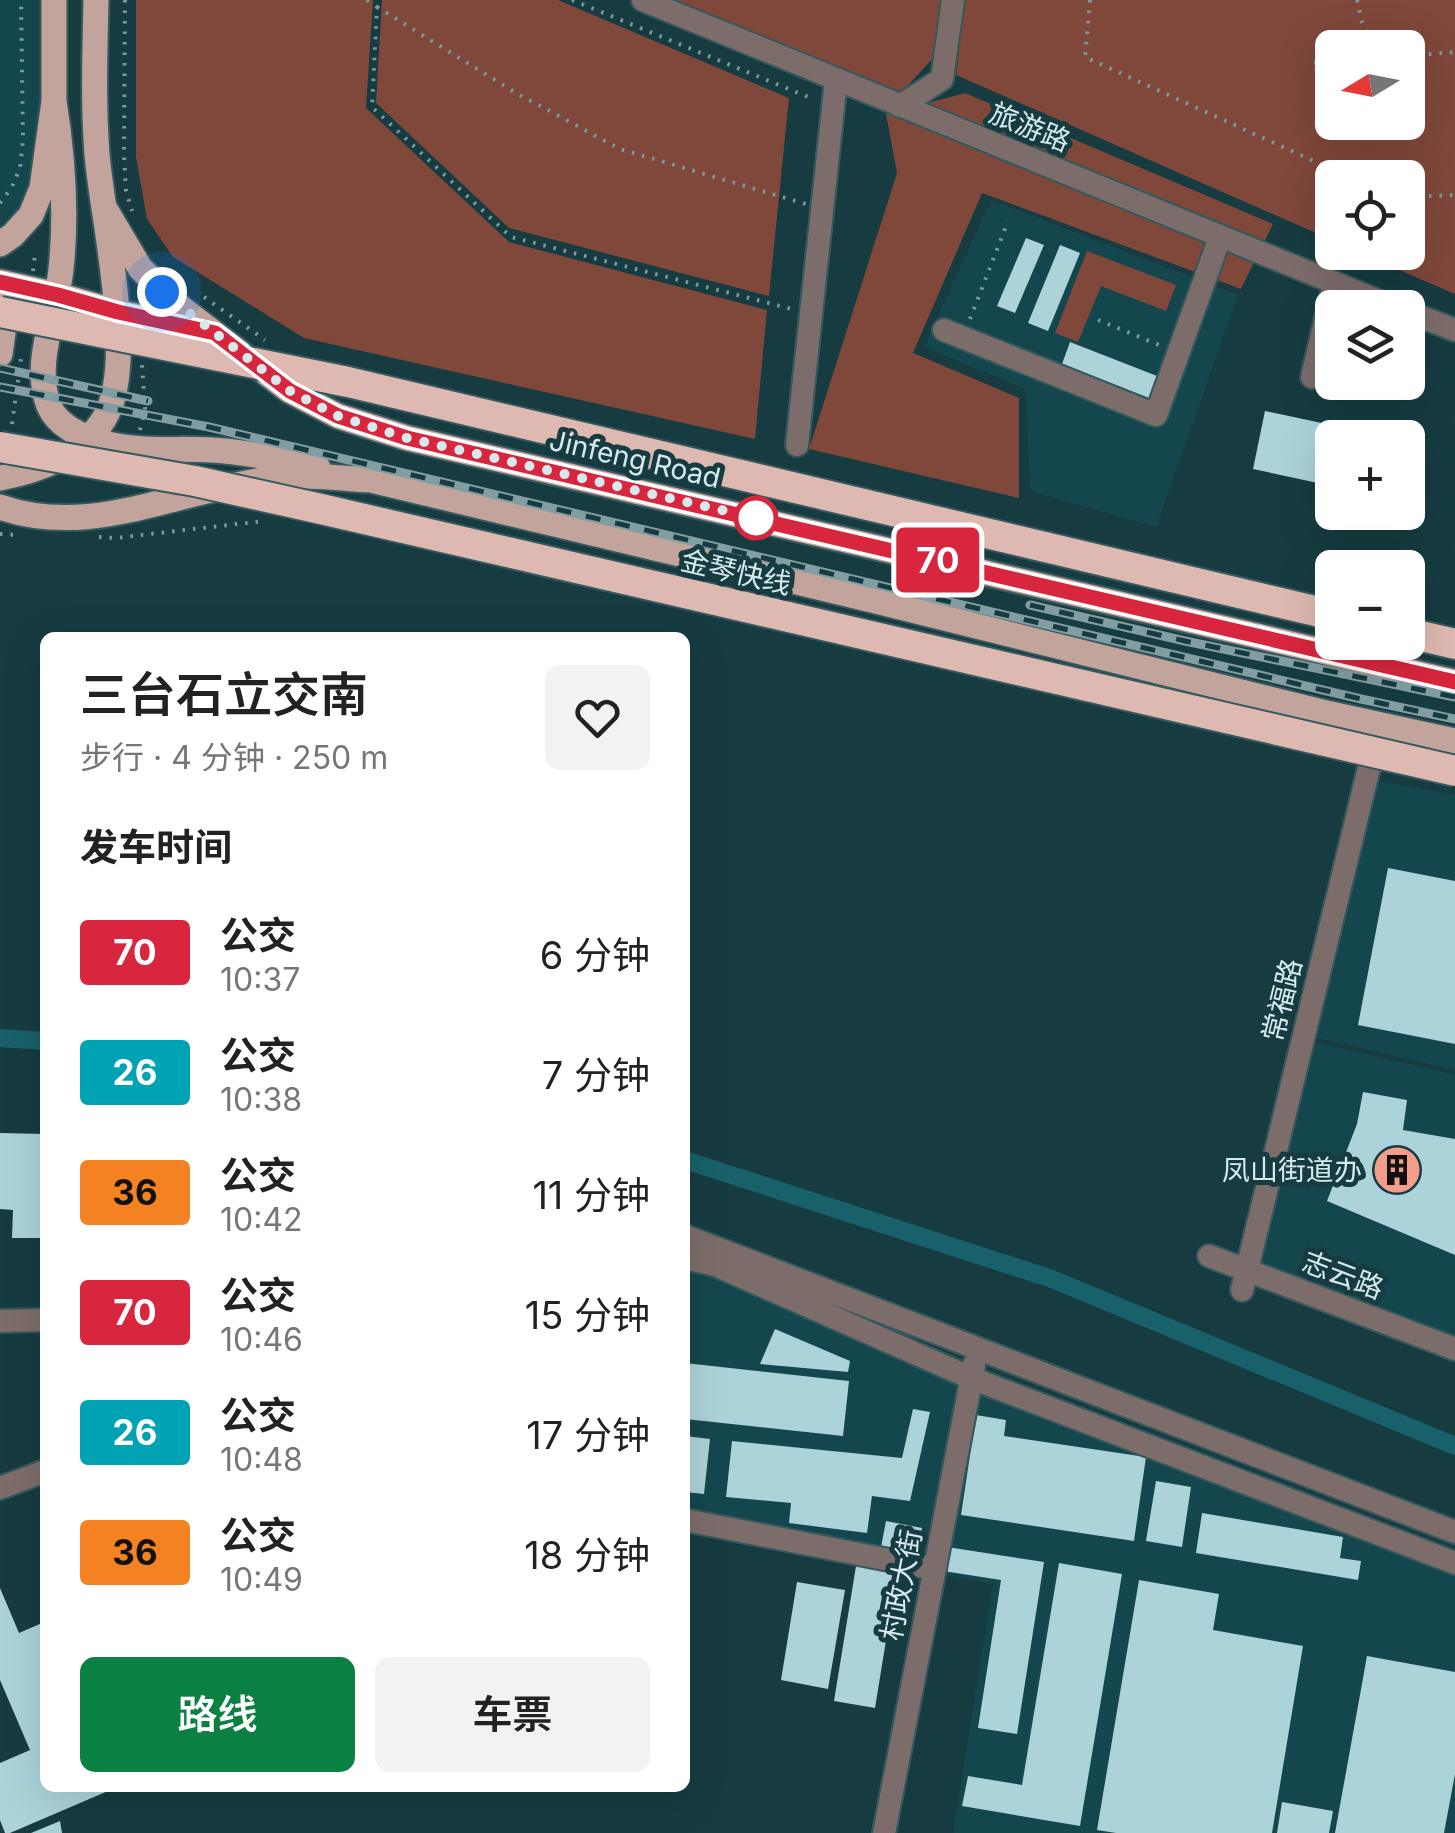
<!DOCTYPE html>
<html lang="zh">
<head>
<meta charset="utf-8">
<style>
  :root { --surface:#fff; --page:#f2f2f2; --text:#222; --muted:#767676; --accent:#0b8043 }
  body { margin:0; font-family:Inter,"Noto Sans SC",sans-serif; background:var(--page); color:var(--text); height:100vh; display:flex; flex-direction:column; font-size:38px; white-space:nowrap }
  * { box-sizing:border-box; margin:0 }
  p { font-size:32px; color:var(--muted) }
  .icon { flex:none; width:55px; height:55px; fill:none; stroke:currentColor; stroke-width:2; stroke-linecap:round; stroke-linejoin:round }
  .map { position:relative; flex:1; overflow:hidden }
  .side { position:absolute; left:40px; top:632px; width:650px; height:1160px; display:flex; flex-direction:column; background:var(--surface); border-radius:15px; box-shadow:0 10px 40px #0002 }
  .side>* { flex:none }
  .badge { padding:0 20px; border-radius:8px; font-size:35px; line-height:65px }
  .needle { width:65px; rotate:260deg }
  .buttons { position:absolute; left:1315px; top:30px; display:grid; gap:20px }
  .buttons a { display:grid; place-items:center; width:110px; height:110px; border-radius:15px; background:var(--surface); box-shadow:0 10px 40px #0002; font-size:50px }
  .you { position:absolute; width:50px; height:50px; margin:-25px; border:8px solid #fff; border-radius:50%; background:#1a73e8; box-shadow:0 0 0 15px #1a73e833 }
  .map>.badge { position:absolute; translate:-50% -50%; box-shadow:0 0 0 5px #fff }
  h2 { padding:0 40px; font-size:38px; line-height:90px }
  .round { display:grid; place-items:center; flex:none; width:105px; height:105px; border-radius:15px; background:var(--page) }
  .overview { display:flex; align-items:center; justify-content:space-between; height:170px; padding:0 40px }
  h1 { font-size:48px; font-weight:600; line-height:75px }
  .primary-button { display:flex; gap:20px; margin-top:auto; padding:20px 40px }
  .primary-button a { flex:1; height:115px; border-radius:15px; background:var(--accent); color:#fff; font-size:40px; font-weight:600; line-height:115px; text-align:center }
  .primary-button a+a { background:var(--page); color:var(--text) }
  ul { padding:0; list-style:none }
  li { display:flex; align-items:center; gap:30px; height:120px; padding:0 40px }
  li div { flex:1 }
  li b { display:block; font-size:38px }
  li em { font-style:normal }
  li .badge { min-width:110px; font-weight:700; text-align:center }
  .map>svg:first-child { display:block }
</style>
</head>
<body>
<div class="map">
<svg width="1455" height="1833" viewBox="0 0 1455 1833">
  <rect width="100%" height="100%" fill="#163c41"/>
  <!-- built -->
  <path fill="#14474d" d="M0,0H53L42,188L0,244Z
    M991,200L1238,295L1156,527L1030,491L1026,389L924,347Z
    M1379,781L1455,795V1070L1314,1037Z
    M1315,1042L1455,1075V1339L1257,1265Z
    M685,1259L1455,1551V1833H953L993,1584L685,1526Z"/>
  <!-- green -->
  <path fill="#80473b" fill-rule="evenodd" d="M136,0H373L366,108L509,242L767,310L755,439L304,338L173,257L147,219L136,157Z
    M382,0H558L789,98L769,296L509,228L376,103Z
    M671,0H942L935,56L899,95Z
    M965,0H1455V294L1360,253L1408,252V178H1332V240L956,75ZM1332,48H1408V122H1332Z
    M965,93L1273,224L1241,289L982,193L913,353L1019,398V498L809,449L897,173L886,114Z
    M1087,251L1176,285L1166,311L1101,286L1078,342L1055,333Z"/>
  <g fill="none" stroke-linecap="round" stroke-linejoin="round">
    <!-- canal -->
    <path stroke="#18616a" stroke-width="18" d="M0,1038L45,1041
      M685,1160L1052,1279L1455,1446"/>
  </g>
  <!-- building -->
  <path fill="#abd3d9" d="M1026,238L1044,245L1015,313L997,306Z
    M1060,245L1080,253L1048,331L1028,323Z
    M1070,342L1157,376L1149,398L1062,364Z
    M1265,411L1350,429L1348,438H1332V486L1253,469Z
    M1388,868L1455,881V1044L1358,1025Z
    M1363,1092L1407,1100L1403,1130L1455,1139V1255L1327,1201L1357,1124Z
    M0,1133L45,1134V1238H12L13,1210L0,1209Z
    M775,1329L850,1361L848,1372L760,1364Z
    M685,1363L849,1381L843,1436L685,1419Z
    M913,1409L930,1412L910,1501L872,1496L867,1533L789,1523L791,1503L726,1497L732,1441L902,1458Z
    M976,1415L1006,1420L1004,1436L1146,1457L1134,1541L961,1515Z
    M685,1436L710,1439L704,1494L685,1492Z
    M1156,1481L1191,1487L1182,1547L1146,1541Z
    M1202,1513L1343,1537L1340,1558L1361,1561L1358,1580L1196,1553Z
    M886,1521L922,1528L917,1554L881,1547Z
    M947,1547L1044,1562L1017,1734L978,1728L1001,1580L943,1571Z
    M1059,1563L1122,1574L1080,1826L962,1806L968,1776L1022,1785Z
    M856,1566L897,1573L875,1708L834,1701Z
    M1139,1580L1219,1594L1213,1630L1303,1646L1272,1833H1116L1097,1830Z
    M797,1582L845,1590L828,1689L781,1680Z
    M0,1588L19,1633L42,1623L45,1630V1788H115L10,1833H5L0,1820V1763L30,1750L0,1680Z
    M1367,1656L1455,1672V1774L1444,1833H1335Z
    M1282,1802L1333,1811L1329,1833H1277Z
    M60,1821L62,1833H31Z"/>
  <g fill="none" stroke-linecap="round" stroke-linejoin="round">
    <!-- minor casing -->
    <g stroke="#35585d" stroke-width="26">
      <path id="minor" d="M643,0L1396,308
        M900,106L942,79L953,0
        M1408,312L1455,330
        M944,330L1156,415L1220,237
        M1312,377L1334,284
        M797,445L836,80
        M685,1236L1455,1532
        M1209,1256L1455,1349
        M685,1258L715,1265L971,1378L1455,1563
        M1242,1290L1376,739
        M0,1321L45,1320
        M0,1488L45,1471
        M685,1520L935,1569
        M884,1833L974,1365"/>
    </g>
    <!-- major casing -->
    <g stroke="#35585d" stroke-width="29">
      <path id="major" d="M54,101C63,157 67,213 61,269C57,312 32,364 49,406C59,429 90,440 112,445C145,452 179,448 212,450C248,452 283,460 318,468
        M105,209L140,268L181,308L290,391L338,416L407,438L1455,682
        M0,244L13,235L31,215L42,188L54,101V0
        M0,282L58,295L118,312L205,331
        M0,296L5,318L0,354
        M0,478C40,470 81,455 104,419C138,364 102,218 97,154C93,102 95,51 96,0
        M0,507C84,536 158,498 241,484C261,480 282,476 302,476C325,476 349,479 371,480L876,601L1322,712L1455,741"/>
    </g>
    <!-- highway casing -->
    <g stroke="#35585d" stroke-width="34">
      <path id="highway" d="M1408,633L1455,644"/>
    </g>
    <!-- path -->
    <path stroke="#7c999c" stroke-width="4" stroke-dasharray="2.5 8" stroke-linecap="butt" d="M125,0L124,155L126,191L132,211
      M367,0L377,7L372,107L511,237L792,309
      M572,0L813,99
      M1090,0L1085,57L1351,178
      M1357,0L1362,22L1375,48
      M377,7L516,93L620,149L806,204
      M1408,56L1455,52
      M1314,63L1332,61
      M1408,197L1455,195
      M0,203L12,187L20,168L23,140L21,0
      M33,271L35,255
      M204,297L265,340
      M970,319L1008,221
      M1098,320L1159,345
      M12,424L21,359
      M140,430L145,408L142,365
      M0,534L20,535
      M99,537L115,538L264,521"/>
    <!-- minor -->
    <use href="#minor" stroke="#7c6d6a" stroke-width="22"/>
    <!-- major -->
    <use href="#major" stroke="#c2a49d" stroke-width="25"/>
    <!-- highway -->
    <use href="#highway" stroke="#deb9b1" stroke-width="30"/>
    <!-- rail casing -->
    <g stroke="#829ea2" stroke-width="9">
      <path id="rail" d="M0,368L148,401
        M0,387L209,427L1361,699L1455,719
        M1030,605L1185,641L1455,697"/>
    </g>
    <!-- rail -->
    <use href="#rail" stroke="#163c41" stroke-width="5" stroke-dasharray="15" stroke-linecap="butt"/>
    <!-- highway-bridge casing -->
    <g stroke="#35585d" stroke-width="34" stroke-linecap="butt">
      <path id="highway-bridge" d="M0,312L348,382L1332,615
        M0,447L195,481L321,509L1455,771"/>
    </g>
    <!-- highway-bridge -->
    <use href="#highway-bridge" stroke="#deb9b1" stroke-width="30"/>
  </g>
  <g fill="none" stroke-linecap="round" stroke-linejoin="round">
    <!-- line casing -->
    <g stroke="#fff" stroke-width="22">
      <path id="line" d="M0,282L58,295L118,312L215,333L290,391L338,416L407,438L1455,682"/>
    </g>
    <!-- line -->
    <use href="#line" stroke="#d7263d" stroke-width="15"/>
    <!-- walk -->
    <path stroke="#d6eaed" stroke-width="10" stroke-dasharray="0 18" d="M162,292L290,391L338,416L407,438L756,518"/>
  </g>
  <!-- icons -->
  <defs>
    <g id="building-disc" transform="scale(2.5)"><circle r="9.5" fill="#f49d8b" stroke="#163c41"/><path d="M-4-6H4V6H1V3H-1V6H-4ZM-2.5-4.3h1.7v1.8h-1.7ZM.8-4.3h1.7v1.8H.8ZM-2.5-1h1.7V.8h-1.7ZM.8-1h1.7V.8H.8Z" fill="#111"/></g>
  </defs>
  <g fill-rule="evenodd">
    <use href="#building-disc" x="1397" y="1170"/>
  </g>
  <!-- markers -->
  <circle fill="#fff" stroke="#d7263d" stroke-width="5" cx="756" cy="518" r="20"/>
  <g text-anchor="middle" stroke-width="10" stroke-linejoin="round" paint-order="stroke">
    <!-- street labels -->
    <g font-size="28" fill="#d6eaed" stroke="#163c41">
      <text transform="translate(1030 127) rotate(22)" y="10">旅游路</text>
      <text transform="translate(635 459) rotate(13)" y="10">Jinfeng Road</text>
      <text transform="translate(736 572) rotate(13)" y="10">金琴快线</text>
      <text transform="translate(1282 1000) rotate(-76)" y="10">常福路</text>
      <text transform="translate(1343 1275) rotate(21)" y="10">志云路</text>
      <text transform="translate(901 1585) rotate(-79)" y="10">村政大街</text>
    </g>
    <!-- poi labels -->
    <g font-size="28" fill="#d6eaed" stroke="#163c41" text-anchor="end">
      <text x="1362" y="1180">凤山街道办</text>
    </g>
  </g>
</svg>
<div class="buttons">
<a><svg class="needle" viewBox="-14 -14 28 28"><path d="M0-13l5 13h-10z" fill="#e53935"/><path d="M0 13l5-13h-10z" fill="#767676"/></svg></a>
<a><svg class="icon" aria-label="locate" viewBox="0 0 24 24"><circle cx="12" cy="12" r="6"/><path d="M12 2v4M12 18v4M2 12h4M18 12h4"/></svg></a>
<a><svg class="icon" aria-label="layers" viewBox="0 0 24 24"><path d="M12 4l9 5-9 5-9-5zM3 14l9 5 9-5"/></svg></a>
<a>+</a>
<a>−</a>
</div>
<div class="you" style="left:162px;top:292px"></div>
<b class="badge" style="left:938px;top:560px;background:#d7263d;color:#fff">70</b>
<section class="side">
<div class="overview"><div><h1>三台石立交南</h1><p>步行 · 4 分钟 · 250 m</p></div><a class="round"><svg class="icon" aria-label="heart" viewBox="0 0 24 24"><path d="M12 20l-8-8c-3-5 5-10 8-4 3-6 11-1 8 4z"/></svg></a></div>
<h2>发车时间</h2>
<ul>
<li><span class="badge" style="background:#d7263d;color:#fff">70</span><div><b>公交</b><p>10:37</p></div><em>6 分钟</em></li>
<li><span class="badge" style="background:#00a3b4;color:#fff">26</span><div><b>公交</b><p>10:38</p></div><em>7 分钟</em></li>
<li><span class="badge" style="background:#f58220;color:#111">36</span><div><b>公交</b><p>10:42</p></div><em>11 分钟</em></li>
<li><span class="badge" style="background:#d7263d;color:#fff">70</span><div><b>公交</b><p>10:46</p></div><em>15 分钟</em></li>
<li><span class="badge" style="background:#00a3b4;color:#fff">26</span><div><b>公交</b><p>10:48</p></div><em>17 分钟</em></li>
<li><span class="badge" style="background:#f58220;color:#111">36</span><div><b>公交</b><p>10:49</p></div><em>18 分钟</em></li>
</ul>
<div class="primary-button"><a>路线</a><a>车票</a></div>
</section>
</div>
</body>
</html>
